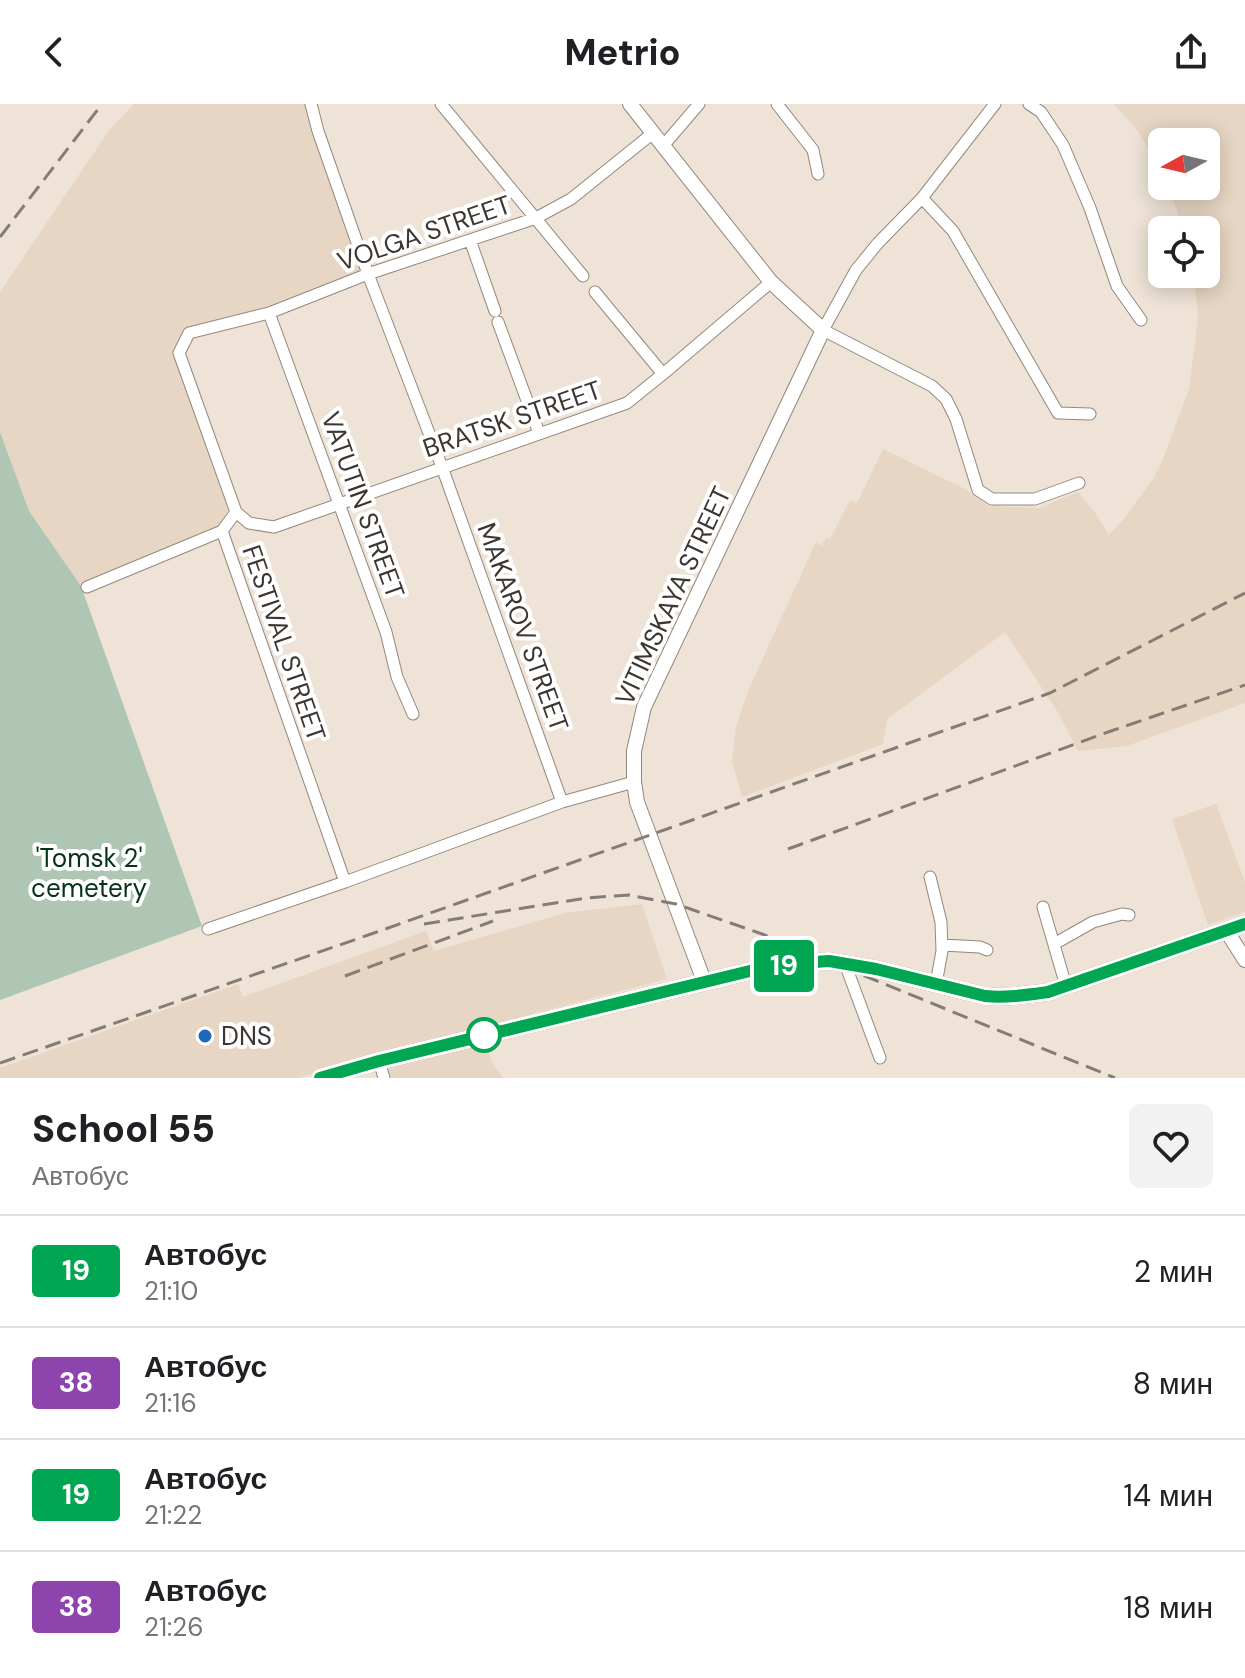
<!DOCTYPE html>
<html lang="ru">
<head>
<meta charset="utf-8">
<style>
  :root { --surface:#fff; --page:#f2f2f2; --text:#202124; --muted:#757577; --line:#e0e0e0 }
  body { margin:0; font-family:"DM Sans",sans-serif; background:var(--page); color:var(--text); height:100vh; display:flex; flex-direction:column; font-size:30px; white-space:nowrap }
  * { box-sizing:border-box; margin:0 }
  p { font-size:26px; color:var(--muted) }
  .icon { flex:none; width:44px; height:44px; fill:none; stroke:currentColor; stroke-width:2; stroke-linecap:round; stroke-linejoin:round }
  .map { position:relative; height:974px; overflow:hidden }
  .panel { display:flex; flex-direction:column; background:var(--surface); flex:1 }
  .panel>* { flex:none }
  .badge { padding:0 16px; border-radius:6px; font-size:28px; line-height:52px }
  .needle { width:52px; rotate:262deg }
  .tools { position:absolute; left:1148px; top:24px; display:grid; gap:16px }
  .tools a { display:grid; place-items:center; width:72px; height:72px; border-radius:12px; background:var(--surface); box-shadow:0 4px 20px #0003; font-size:40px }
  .map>.badge { position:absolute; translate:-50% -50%; box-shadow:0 0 0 4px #fff }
  .round { display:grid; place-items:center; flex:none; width:84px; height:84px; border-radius:12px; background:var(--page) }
  .headline { display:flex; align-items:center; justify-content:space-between; height:136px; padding:0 32px }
  h1 { font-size:38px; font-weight:800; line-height:60px }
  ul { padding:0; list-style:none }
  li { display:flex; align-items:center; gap:24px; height:112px; padding:0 32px; border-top:2px solid var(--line) }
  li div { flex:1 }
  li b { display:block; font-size:30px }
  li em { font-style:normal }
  li .badge { min-width:88px; font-weight:700; text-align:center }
  header { display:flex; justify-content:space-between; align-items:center; height:104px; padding:0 32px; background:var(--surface); font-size:36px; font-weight:800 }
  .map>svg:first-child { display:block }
</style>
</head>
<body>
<header><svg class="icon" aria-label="back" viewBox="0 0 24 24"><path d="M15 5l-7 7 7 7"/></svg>Metrio<svg class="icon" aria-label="share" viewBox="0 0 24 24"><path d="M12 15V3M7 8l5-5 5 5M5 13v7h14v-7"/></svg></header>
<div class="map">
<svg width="1245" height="974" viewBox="0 0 1245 974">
  <rect width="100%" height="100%" fill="#eee3d6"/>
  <!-- built -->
  <path fill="#e6d6c3" d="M134,0H306L313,29L361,167L268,204L185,226L175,249L229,404L219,425L81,482L29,407L0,328V188L110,25Z
    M1114,0H1245V599L1127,642L1078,647L1059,610L1005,528L887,615L883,640L742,693L732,657L736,623L748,587L816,438L822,442L826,434L830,435L850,396L857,399L883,345L965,385L989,402L1039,404L1078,388L1096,410L1109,431L1123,416L1153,375L1163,355L1189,285L1198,215L1194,170H1206V126H1184L1168,82H1206V38H1162V69L1138,27Z
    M1216,700L1245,778V808L1208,821L1172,715Z
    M642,800L667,875L378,950L298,974H0V964L238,880L243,893L426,827L434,847L565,809Z
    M486,937L492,959L503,974H389L386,963Z"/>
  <!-- green -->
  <path fill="#afc6b4" d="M0,328L29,407L81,482L202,822L0,896Z"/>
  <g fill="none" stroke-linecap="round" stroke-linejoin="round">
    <!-- minor casing -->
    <g stroke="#92887c" stroke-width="13">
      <path id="minor" d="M311,0L318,27L368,170L442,363L562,698
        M441,0L583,172
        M777,0L813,46L818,70
        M995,0L922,94L878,139L856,166L823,226L932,282L946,295L956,315L978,386L992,395H1035L1079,379
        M1029,0L1041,8L1063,41L1090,104L1117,182L1141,216
        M663,42L699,0
        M922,94L953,127L1058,309L1090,310
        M470,136L495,207
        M595,188L663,270
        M269,209L386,528L397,573L413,610
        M498,218L539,329
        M236,408L249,419L274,423L627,299L663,270L771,178
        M87,483L222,427
        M930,773L941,818L942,847L936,880
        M345,778L222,427L236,408L179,249L189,229L269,209L368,170L536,114L571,95L653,29
        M1043,803L1066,882
        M208,825L345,778L562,698L634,678
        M1054,840L1093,818L1122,810L1129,811
        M942,841L980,843L987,846
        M842,860L847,865L880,954
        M379,957L384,974"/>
    </g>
    <!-- tertiary casing -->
    <g stroke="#92887c" stroke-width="16">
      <path id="tertiary" d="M630,0L771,178L823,226L644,603L634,647V678L637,698L704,877
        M1226,826L1245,856"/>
    </g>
    <!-- secondary casing -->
    <g stroke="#92887c" stroke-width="18">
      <path id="secondary" d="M320,974L379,957L750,867L800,859L829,857L876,865L985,892C1006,894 1026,891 1048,888L1245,820"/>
    </g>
    <!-- minor -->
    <use href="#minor" stroke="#fff" stroke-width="11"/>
    <!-- tertiary -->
    <use href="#tertiary" stroke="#fff" stroke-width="14"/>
    <!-- secondary -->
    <use href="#secondary" stroke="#fff" stroke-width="16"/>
    <!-- rail -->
    <path stroke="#857d75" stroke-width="3" stroke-dasharray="16 8" stroke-linecap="butt" d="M0,133L102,0
      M788,745L1111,627L1245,581
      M424,820L586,794L629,791L676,800L762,830L1115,974
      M345,872L493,817
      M0,959L374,829L1050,589L1245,489"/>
  </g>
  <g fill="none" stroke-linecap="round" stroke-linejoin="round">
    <!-- line casing -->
    <g stroke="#fff" stroke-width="18">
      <path id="line" d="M320,974L379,957L750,867L800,859L829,857L876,865L985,892C1006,894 1026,891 1048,888L1245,820"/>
    </g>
    <!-- line -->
    <use href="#line" stroke="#00a651" stroke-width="12"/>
  </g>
  <!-- markers -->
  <circle fill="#fff" stroke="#00a651" stroke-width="4" cx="484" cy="931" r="16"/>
  <circle fill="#1e69b9" stroke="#fff" stroke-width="3" cx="205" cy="932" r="8"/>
  <g text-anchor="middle" stroke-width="8" stroke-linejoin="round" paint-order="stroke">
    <!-- street labels -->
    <g font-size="26" fill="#3b3631" stroke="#fff">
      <text transform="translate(424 129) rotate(-19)" y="9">VOLGA STREET</text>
      <text transform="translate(512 315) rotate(-19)" y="9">BRATSK STREET</text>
      <text transform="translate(363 401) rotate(70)" y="9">VATUTIN STREET</text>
      <text transform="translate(673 492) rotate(-65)" y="9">VITIMSKAYA STREET</text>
      <text transform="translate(523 523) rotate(70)" y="9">MAKAROV STREET</text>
      <text transform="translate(284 539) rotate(71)" y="9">FESTIVAL STREET</text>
    </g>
    <!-- park labels -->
    <g font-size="26" fill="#063217" stroke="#fff">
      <text x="89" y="763">'Tomsk 2'<tspan x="89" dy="30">cemetery</tspan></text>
    </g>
    <!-- poi labels -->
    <g font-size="26" fill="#3b3631" stroke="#fff" text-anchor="start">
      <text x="221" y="941">DNS</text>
    </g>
  </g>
</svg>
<div class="tools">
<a><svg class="needle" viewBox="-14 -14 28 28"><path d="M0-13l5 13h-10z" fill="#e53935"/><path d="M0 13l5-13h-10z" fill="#757577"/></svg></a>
<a><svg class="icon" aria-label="locate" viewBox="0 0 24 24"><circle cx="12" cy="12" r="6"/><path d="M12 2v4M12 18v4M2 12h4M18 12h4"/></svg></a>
</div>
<b class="badge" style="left:784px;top:862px;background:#00a651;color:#fff">19</b>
</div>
<section class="panel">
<div class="headline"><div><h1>School 55</h1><p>Автобус</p></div><a class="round"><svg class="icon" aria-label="heart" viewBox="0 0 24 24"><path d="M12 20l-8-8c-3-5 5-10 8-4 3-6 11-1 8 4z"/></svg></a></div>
<ul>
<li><span class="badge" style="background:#00a651;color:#fff">19</span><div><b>Автобус</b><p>21:10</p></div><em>2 мин</em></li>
<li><span class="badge" style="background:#8e44ad;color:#fff">38</span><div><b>Автобус</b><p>21:16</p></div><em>8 мин</em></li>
<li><span class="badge" style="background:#00a651;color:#fff">19</span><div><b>Автобус</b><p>21:22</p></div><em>14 мин</em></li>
<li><span class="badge" style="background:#8e44ad;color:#fff">38</span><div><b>Автобус</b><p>21:26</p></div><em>18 мин</em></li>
</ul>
</section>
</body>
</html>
